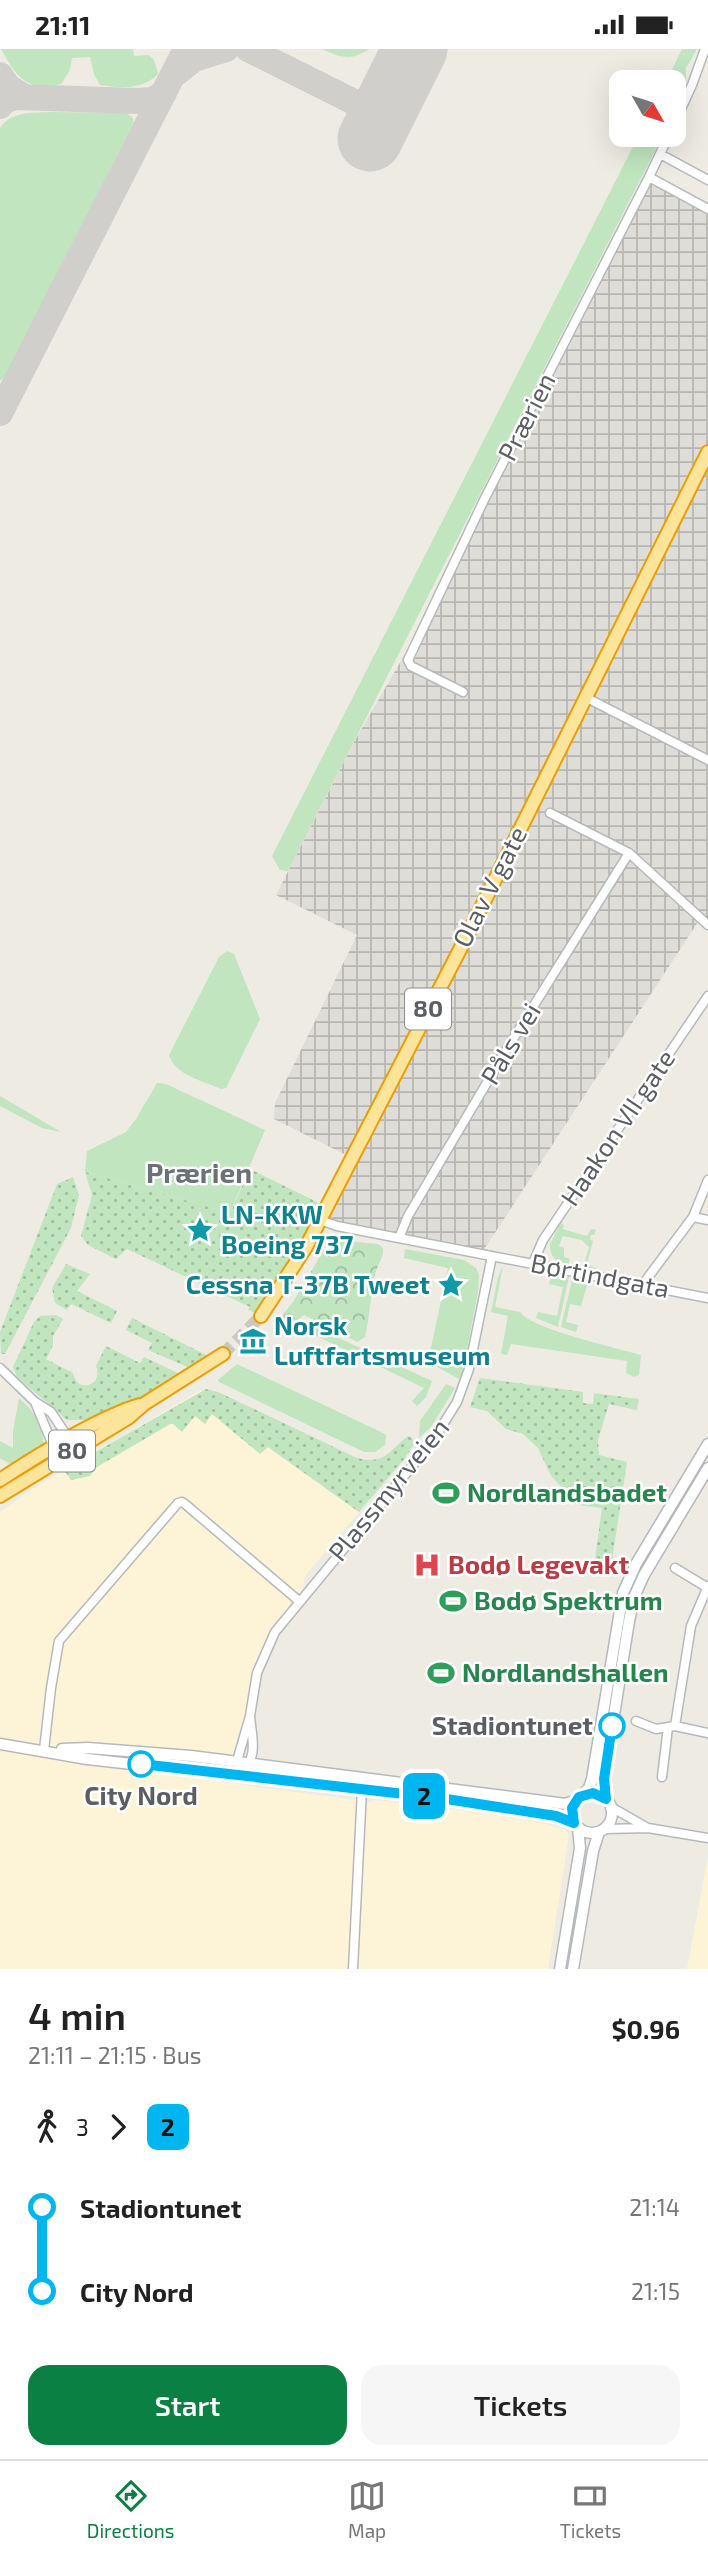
<!DOCTYPE html>
<html lang="en">
<head>
<meta charset="utf-8">
<style>
  :root { --surface:#fff; --page:#f6f6f6; --text:#222; --muted:#767676; --line:#e0e0e0; --accent:#0b8043 }
  body { margin:0; font-family:"Exo 2",sans-serif; background:var(--page); color:var(--text); height:100vh; display:flex; flex-direction:column; font-size:26px; white-space:nowrap }
  * { box-sizing:border-box; margin:0 }
  p { font-size:23px; color:var(--muted) }
  .icon { flex:none; width:38px; height:38px; fill:none; stroke:currentColor; stroke-width:2; stroke-linecap:round; stroke-linejoin:round }
  .map { position:relative; height:1920px; overflow:hidden }
  .sheet { display:flex; flex-direction:column; background:var(--surface); flex:1 }
  .sheet>* { flex:none }
  .badge { padding:0 14px; border-radius:10px; font-size:24px; line-height:46px }
  .needle { width:46px; rotate:129deg }
  .tools { position:absolute; left:609px; top:21px; display:grid; gap:14px }
  .tools a { display:grid; place-items:center; width:77px; height:77px; border-radius:14px; background:var(--surface); box-shadow:0 7px 28px #0002; font-size:35px }
  .map>.badge { position:absolute; translate:-50% -50%; box-shadow:0 0 0 4px #fff }
  .legs { display:flex; align-items:center; gap:10px; height:77px; padding:0 28px; font-size:23px }
  .legs p { margin-inline-start:auto }
  .head { display:flex; align-items:center; justify-content:space-between; height:119px; padding:0 28px }
  h1 { font-size:38px; font-weight:600; line-height:52px }
  .primary-button { display:flex; gap:14px; margin-top:auto; padding:14px 28px }
  .primary-button a { flex:1; height:80px; border-radius:21px; background:var(--accent); color:#fff; font-size:28px; font-weight:600; line-height:80px; text-align:center }
  .primary-button a+a { background:var(--page); color:var(--text) }
  ul { padding:0 28px; list-style:none }
  li { display:flex; align-items:center; gap:24px; height:84px; font-size:26px }
  li i { display:grid; place-items:center; width:10px; height:100%; margin:0 9px; background:currentColor }
  li i::after { content:''; width:18px; height:18px; margin:-9px; border:5px solid; border-radius:50%; background:var(--surface) }
  li p { margin-inline-start:auto }
  li:first-child i { background:linear-gradient(#0000 50%,currentColor 0) }
  li:last-child i { background:linear-gradient(currentColor 50%,#0000 0) }
  .status { display:flex; justify-content:space-between; align-items:center; height:49px; padding:0 35px; background:var(--surface); direction:ltr }
  .status svg { height:19px; fill:currentColor }
  .menu { display:flex; justify-content:space-around; align-items:center; height:98px; border-top:2px solid var(--line); background:var(--surface); font-size:19px; color:var(--muted) }
  .menu a { display:grid; justify-items:center; gap:4px }
  .menu .active { color:var(--accent) }
  .map>svg:first-child { display:block }
</style>
</head>
<body>
<div class="status"><b>21:11</b><svg viewBox="0 0 49 12"><path d="M0 12V9h3v3zM5 12V6h3v6zM10 12V3h3v9zM15 12V0h3v12zM26 1h20v11H26zM47 4h2v5h-2z"/></svg></div>
<div class="map">
<svg width="708" height="1920" viewBox="0 0 708 1920">
  <defs>
    <pattern id="industrial-grid" width="8" height="8" patternUnits="userSpaceOnUse" patternTransform="scale(1.75)"><rect width="8" height="8" fill="#dfddd7"/><path d="M0 4h8M4 0v8" fill="none" stroke="#b8b6b2"/></pattern>
    <pattern id="park-crowns" width="20" height="18" patternUnits="userSpaceOnUse" patternTransform="scale(1.75)"><rect width="20" height="18" fill="#c0e5bf"/><path d="M2 6a3 3 0 1 1 6 0M12 15a3 3 0 1 1 6 0" fill="none" stroke="#9fbd9f"/></pattern>
    <pattern id="garden-dots" width="8" height="8" patternUnits="userSpaceOnUse" patternTransform="scale(1.75)"><rect width="8" height="8" fill="#c0e5bf"/><path d="M2 2h.1M6 6h.1" fill="none" stroke="#9fbd9f" stroke-width="1.8" stroke-linecap="round"/></pattern>
  </defs>
  <rect width="100%" height="100%" fill="#eeebe3"/>
  <!-- commercial -->
  <path fill="#fdf4d8" d="M201,1341L267,1398L359,1463L305,1527L302,1552L277,1588L266,1610L256,1638L244,1699L216,1732L369,1753L375,1751L476,1763L546,1775L565,1781L569,1786L548,1920H0V1463L34,1439Z
    M708,1807V1920H687Z"/>
  <!-- industrial -->
  <path fill="url(#industrial-grid)" d="M649,128L708,160V876L700,870L481,1205L320,1171L352,1109L274,1070L275,1054L357,886L276,846L354,693L435,553Z"/>
  <!-- grass -->
  <path fill="#c0e5bf" d="M1,0H133L134,7L149,6L154,11L158,25C143,41 120,39 100,36L94,25L90,8L72,9L70,21L61,35C26,43 16,27 1,0Z
    M322,0H369C352,12 340,9 322,0Z
    M682,0H697L686,19V40L674,64V33H666Z
    M50,63L126,64L132,68L134,73L9,323L0,332V79C12,62 31,64 50,63Z
    M639,86H663L288,822L280,821L272,807Z
    M227,902L234,905L260,970L226,1039L221,1040C203,1032 175,1026 169,1006L219,908Z
    M157,1034L166,1035L265,1081L230,1164L85,1123L87,1102L126,1083L136,1070Z
    M0,1047L61,1083L42,1079L0,1057Z
    M561,1173L564,1177L562,1180L587,1187L591,1180L596,1181L594,1186H591L590,1191L593,1192L587,1215L596,1219V1221L583,1219L589,1198L582,1191L563,1187L559,1197L564,1199V1208L570,1210L568,1216C557,1214 549,1207 550,1195Z
    M405,1200L464,1211L476,1219L479,1226L478,1243L461,1331L428,1313L448,1219L404,1209Z
    M503,1217L495,1258L520,1263C529,1279 620,1300 641,1306L639,1326L634,1328L626,1324L627,1312L511,1295L507,1306L501,1305L508,1267L491,1263L498,1228Z
    M544,1223L569,1228L558,1278L536,1269L538,1263L557,1267L563,1238L549,1235L551,1227Z
    M572,1231L587,1236L581,1257L570,1255L566,1273L578,1276L576,1283L561,1278Z
    M310,1276L432,1332L426,1348L417,1357L412,1352L424,1339L302,1280L295,1285L290,1283L298,1277Z
    M237,1315L381,1383L386,1386L385,1396L375,1403H364L219,1333L218,1331Z
    M446,1335L455,1339L431,1378L419,1389L420,1372Z
    M19,1349C35,1364 45,1376 43,1398L12,1416L0,1409V1392L13,1399V1382Z"/>
  <!-- park -->
  <path fill="url(#park-crowns)" d="M334,1191L378,1195L383,1199C384,1209 377,1216 375,1226C370,1246 370,1268 365,1288L357,1293L304,1266L286,1280L275,1275L293,1253L324,1201Z"/>
  <!-- garden -->
  <path fill="url(#garden-dots)" d="M250,1120L321,1155L284,1224L256,1264L248,1261L250,1258L127,1200L116,1210L88,1196L81,1187L92,1146L85,1123L230,1164Z
    M73,1128L79,1146L71,1179L5,1305H1L0,1283L57,1135Z
    M66,1215L90,1225L77,1242L117,1262L111,1274L71,1255L67,1261L55,1254L52,1239Z
    M56,1266L63,1270L53,1287V1296L46,1310L73,1324C77,1345 104,1337 96,1317L106,1297L140,1314L144,1308L184,1327L91,1375L83,1371H67L17,1328L13,1318L34,1273L40,1267Z
    M132,1269L208,1307L190,1319L148,1301L152,1294L126,1281Z
    M480,1329L583,1343V1354L593,1355L594,1344L639,1350L637,1361L609,1355L598,1391L599,1406L627,1413L612,1511L595,1510L602,1459L578,1456L551,1427L538,1399L523,1385L506,1380L487,1362L470,1358Z
    M206,1340L218,1343L357,1409C386,1416 388,1402 408,1387L412,1389L414,1395L405,1409L359,1463L268,1398L260,1405L212,1365L205,1375L195,1367L182,1383L172,1374L97,1418L90,1427L71,1431L64,1421Z"/>
  <g fill="none" stroke-linecap="round" stroke-linejoin="round">
    <!-- taxiway -->
    <path stroke="#d0cfcb" stroke-width="26" d="M248,0L354,53H368L394,42
      M175,25L194,10L226,0
      M0,26L8,38L23,47
      M0,57L4,52L16,48L138,52L153,51L164,44
      M0,364L186,0"/>
    <!-- runway -->
    <path stroke="#d0cfcb" stroke-width="65" d="M370,90L415,0"/>
    <!-- trunk-tunnel -->
    <path stroke="#c9c8c3" stroke-width="12" stroke-dasharray="12 6" stroke-linecap="butt" d="M223,1305L261,1267"/>
    <!-- minor casing -->
    <g stroke="#b5b9bd" stroke-width="11">
      <path id="minor" d="M674,75L692,36L705,0
        M660,105L708,131
        M649,128L669,86
        M463,643L411,617L408,611L484,451L649,128L708,160
        M585,648L708,711
        M550,764L629,804L708,876
        M693,1168L708,1171
        M320,1171L337,1177L708,1249
        M399,1189L408,1167L508,998L629,804
        M533,1214L543,1191L708,947
        M643,1235L693,1168L708,1131
        M0,1319L35,1353L51,1363L69,1390L66,1405L54,1399L35,1353
        M675,1519L708,1539
        M250,1667C252,1690 259,1708 240,1725L237,1712L250,1667L257,1624L275,1583L432,1393L457,1353L469,1320L492,1207
        M636,1672L656,1680L675,1677L708,1684
        M675,1677L691,1577L708,1537
        M44,1701L51,1639L59,1592L178,1454L182,1453L185,1455L299,1552
        M662,1728L668,1678
        M611,1758L646,1778
        M604,1780L648,1779L708,1789
        M353,1920L362,1740"/>
    </g>
    <!-- tertiary casing -->
    <g stroke="#b5b9bd" stroke-width="13">
      <path id="tertiary" d="M0,1695L87,1710L440,1749L556,1767L574,1774
        M62,1700L88,1699L191,1707L558,1754L565,1755L577,1751
        M572 1764a20 20 0 1 1 40 0a20 20 0 1 1-40 0Z
        M582,1746L589,1739L592,1730L623,1544L636,1515L708,1395
        M606,1750L604,1729L629,1572L635,1546L644,1526L708,1419
        M560,1920L580,1799L578,1779
        M573,1920L593,1802L599,1783"/>
    </g>
    <!-- trunk casing -->
    <g stroke="#ed9e03" stroke-width="16">
      <path id="trunk" d="M261,1267L306,1198L469,883L708,403
        M0,1431C38,1406 97,1369 140,1356
        M0,1447L128,1369L144,1355L223,1305"/>
    </g>
    <!-- minor -->
    <use href="#minor" stroke="#fff" stroke-width="8"/>
    <!-- tertiary -->
    <use href="#tertiary" stroke="#fff" stroke-width="10"/>
    <!-- trunk -->
    <use href="#trunk" stroke="#fce59a" stroke-width="12"/>
  </g>
  <g fill="none" stroke-linecap="round" stroke-linejoin="round">
    <!-- line-1 casing -->
    <g stroke="#fff" stroke-width="16">
      <path id="line-1" d="M141,1715L440,1749L556,1767L574,1774L572,1759L579,1748L593,1744L606,1750L604,1730L612,1677"/>
    </g>
    <!-- line-1 -->
    <use href="#line-1" stroke="#00b6f0" stroke-width="10"/>
  </g>
  <!-- icons -->
  <defs>
    <g id="sight-bare" transform="scale(2.1)"><path d="M0-6L1.8-2.2L6-1.7L2.9 1.2L3.7 5.4L0 3.3L-3.7 5.4L-2.9 1.2L-6-1.7L-1.8-2.2Z" fill="#0f9aa8" stroke="#fff" stroke-width="2.5" paint-order="stroke"/></g>
    <g id="museum-bare" transform="scale(2.1)"><path d="M0-6L6-3V-2H-6V-3ZM-5-1h2V3h-2ZM-1-1h2V3h-2ZM3-1h2V3H3ZM-6 4H6V6H-6Z" fill="#0f9aa8" stroke="#fff" stroke-width="2.5" paint-order="stroke"/></g>
    <g id="stadium-bare" transform="scale(2.1)"><path d="M0-5a6.5 5 0 1 0 0 10a6.5 5 0 1 0 0-10ZM-3.5-1.8h7v3.6h-7Z" fill="#2e9e5b" stroke="#fff" stroke-width="2.5" paint-order="stroke"/></g>
    <g id="hospital-bare" transform="scale(2.1)"><path d="M-5-5h3v3.5h4V-5h3V5h-3V1.5h-4V5h-3Z" fill="#e0444e" stroke="#fff" stroke-width="2.5" paint-order="stroke"/></g>
  </defs>
  <g fill-rule="evenodd">
    <use href="#sight-bare" x="200" y="1181"/>
    <use href="#sight-bare" x="451" y="1236"/>
    <use href="#museum-bare" x="253" y="1292"/>
    <use href="#stadium-bare" x="446" y="1444"/>
    <use href="#hospital-bare" x="427" y="1516"/>
    <use href="#stadium-bare" x="453" y="1552"/>
    <use href="#stadium-bare" x="441" y="1624"/>
  </g>
  <!-- markers -->
  <g fill="#fff" stroke="#00b6f0" stroke-width="3.5">
    <circle cx="612" cy="1677" r="12"/>
    <circle cx="141" cy="1715" r="12"/>
  </g>
  <g text-anchor="middle" stroke-width="5" stroke-linejoin="round" paint-order="stroke">
    <!-- shield labels -->
    <g fill="#fff" stroke="#8c8f92" stroke-width="2">
      <rect x="405" y="939.5" width="46" height="41" rx="5"/>
      <rect x="49" y="1381.5" width="46" height="41" rx="5"/>
    </g>
    <g font-size="24" font-weight="bold" fill="#5b5f63">
      <text x="428" y="968">80</text>
      <text x="72" y="1410">80</text>
    </g>
    <!-- street labels -->
    <g font-size="26" fill="#5b5f63" stroke="#fff">
      <text transform="translate(527 368) rotate(-63)" y="9">Prærien</text>
      <text transform="translate(490 838) rotate(-63)" y="9">Olav V gate</text>
      <text transform="translate(511 995) rotate(-59)" y="9">Påls vei</text>
      <text transform="translate(618 1079) rotate(-56)" y="9">Haakon VII gate</text>
      <text transform="translate(600 1227) rotate(11)" y="9">Børtindgata</text>
      <text transform="translate(389 1441) rotate(-51)" y="9">Plassmyrveien</text>
    </g>
    <!-- culture labels -->
    <g font-size="26" font-weight="bold" fill="#0d838f" stroke="#fff" text-anchor="start">
      <text x="221" y="1175">LN-KKW<tspan x="221" dy="30">Boeing 737</tspan></text>
      <text x="430" y="1245" text-anchor="end">Cessna T-37B Tweet</text>
      <text x="274" y="1286">Norsk<tspan x="274" dy="30">Luftfartsmuseum</tspan></text>
    </g>
    <!-- leisure labels -->
    <g font-size="26" font-weight="bold" fill="#27864d" stroke="#fff" text-anchor="start">
      <text x="467" y="1453">Nordlandsbadet</text>
      <text x="474" y="1561">Bodø Spektrum</text>
      <text x="462" y="1633">Nordlandshallen</text>
    </g>
    <!-- health labels -->
    <g font-size="26" font-weight="bold" fill="#be3a42" stroke="#fff" text-anchor="start">
      <text x="448" y="1525">Bodø Legevakt</text>
    </g>
    <!-- stop labels -->
    <g font-size="26" font-weight="bold" fill="#5b5f63" stroke="#fff" text-anchor="end">
      <text x="593" y="1686">Stadiontunet</text>
      <text x="141" y="1756" text-anchor="middle">City Nord</text>
    </g>
    <!-- neighbourhood labels -->
    <g font-size="28" font-weight="bold" fill="#6c7175" stroke="#fff">
      <text x="199" y="1134">Prærien</text>
    </g>
  </g>
</svg>
<div class="tools">
<a><svg class="needle" viewBox="-14 -14 28 28"><path d="M0-13l5 13h-10z" fill="#e53935"/><path d="M0 13l5-13h-10z" fill="#767676"/></svg></a>
</div>
<b class="badge" style="left:424px;top:1747px;background:#00b6f0;color:#111">2</b>
</div>
<section class="sheet">
<div class="head"><div><h1>4 min</h1><p>21:11 – 21:15 · Bus</p></div><b>$0.96</b></div>
<div class="legs"><svg class="icon" aria-label="walk" viewBox="0 0 24 24"><circle cx="13" cy="4" r="2"/><path d="M13 8l-2 6 4 7M11 14l-3 7M7 12l3-4h3l4 4"/></svg>3<svg class="icon" aria-label="forward" viewBox="0 0 24 24"><path d="M9 5l7 7-7 7"/></svg><b class="badge" style="background:#00b6f0;color:#111">2</b></div>
<ul>
<li><i style="color:#00b6f0"></i><b>Stadiontunet</b><p>21:14</p></li>
<li><i style="color:#00b6f0"></i><b>City Nord</b><p>21:15</p></li>
</ul>
<div class="primary-button"><a>Start</a><a>Tickets</a></div>
</section>
<nav class="menu">
<a class="active"><svg class="icon" aria-label="directions" viewBox="0 0 24 24"><path d="M12 3l9 9-9 9-9-9zM9 14v-3h6M13 9l2 2-2 2"/></svg>Directions</a>
<a><svg class="icon" aria-label="map" viewBox="0 0 24 24"><path d="M3 6l6-2 6 2 6-2v14l-6 2-6-2-6 2zM9 4v14M15 6v14"/></svg>Map</a>
<a><svg class="icon" aria-label="tickets" viewBox="0 0 24 24"><path d="M3 7h18v10H3zM15 7v10"/></svg>Tickets</a>
</nav>
</body>
</html>
